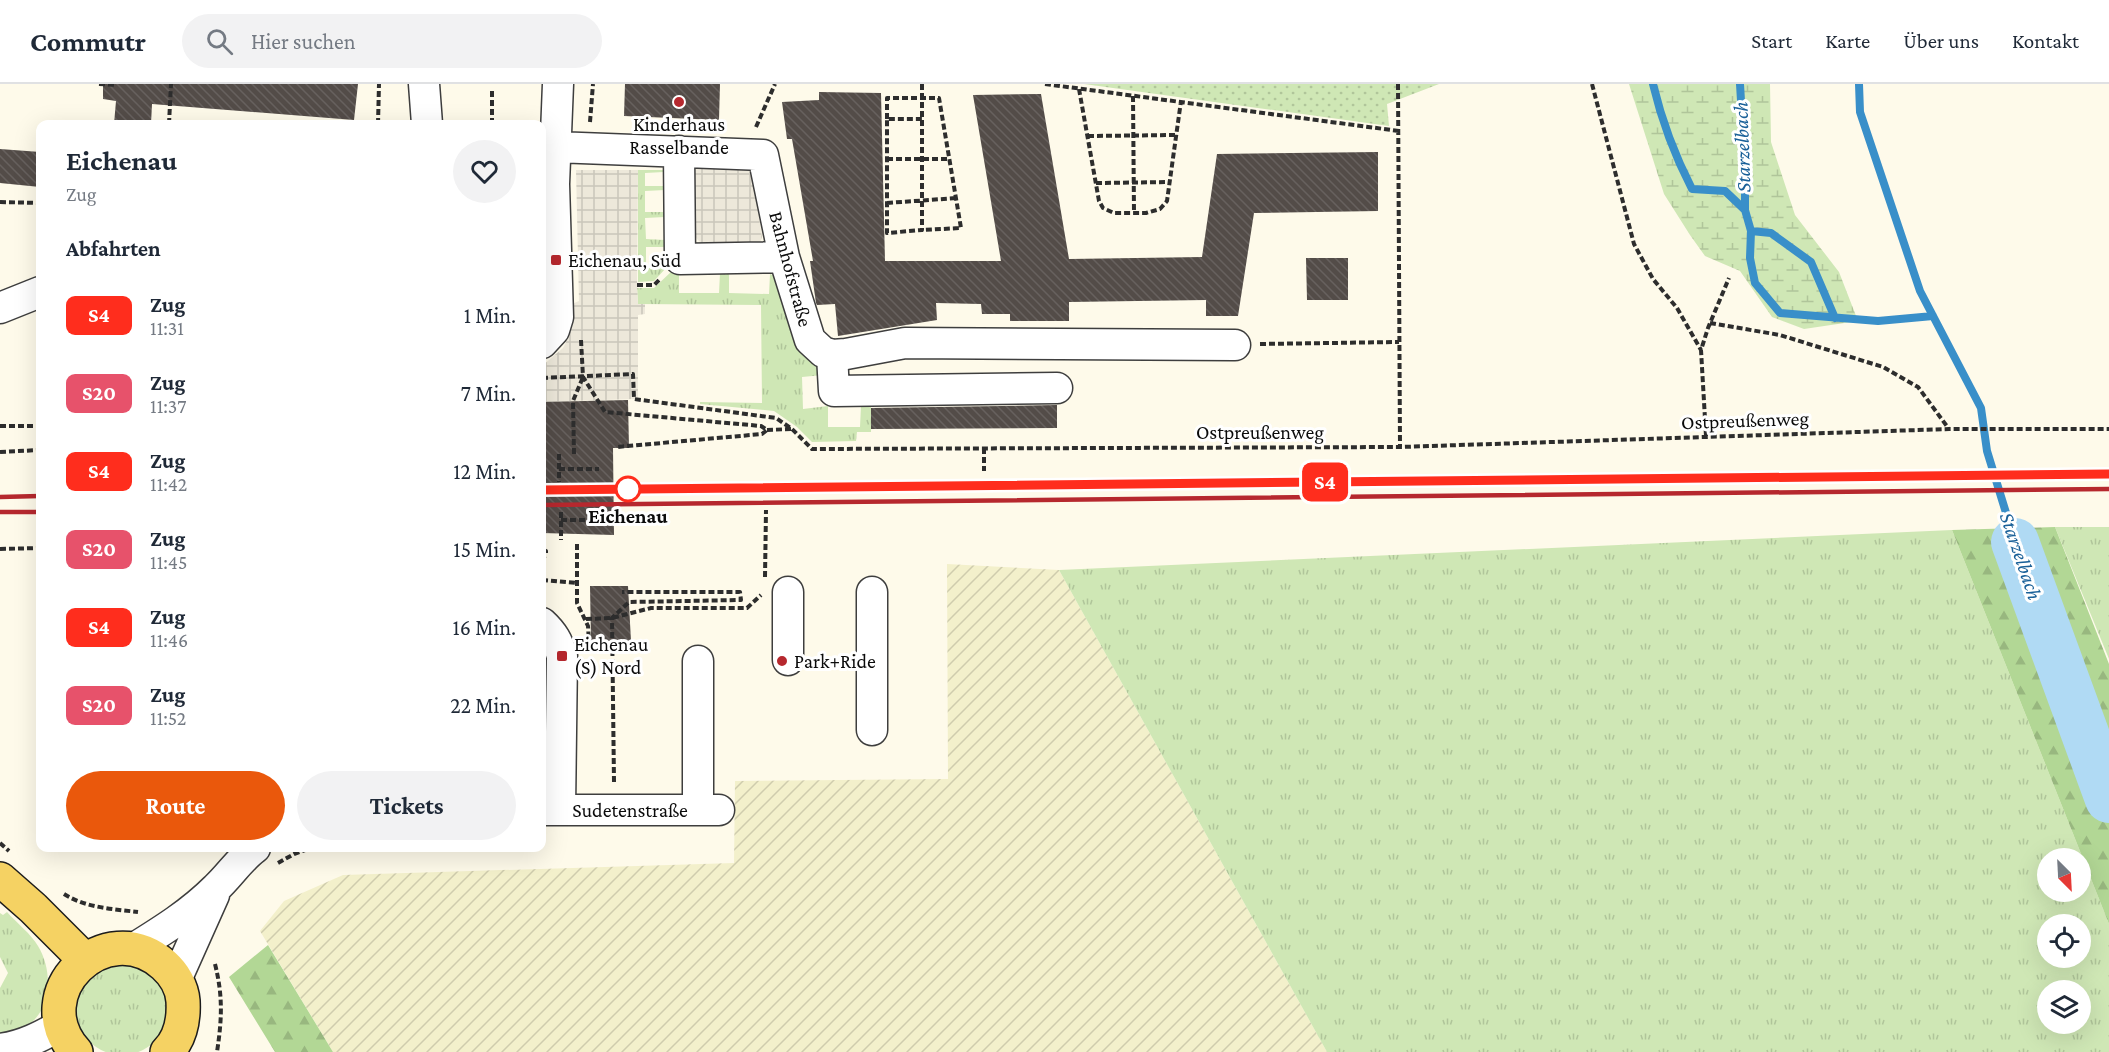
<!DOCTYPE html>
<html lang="de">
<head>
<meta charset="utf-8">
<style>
  :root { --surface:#fff; --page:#f2f2f3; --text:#1f2937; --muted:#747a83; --line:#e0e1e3; --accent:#ea580c }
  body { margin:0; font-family:"Crimson Pro",serif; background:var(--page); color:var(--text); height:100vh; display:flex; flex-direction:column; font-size:22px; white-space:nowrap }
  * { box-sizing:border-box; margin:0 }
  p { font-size:20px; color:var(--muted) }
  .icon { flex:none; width:33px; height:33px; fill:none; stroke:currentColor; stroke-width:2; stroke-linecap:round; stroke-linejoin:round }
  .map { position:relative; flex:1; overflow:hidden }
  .sheet { position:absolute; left:36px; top:36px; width:510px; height:732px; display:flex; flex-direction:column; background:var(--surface); border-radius:12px; box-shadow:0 6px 24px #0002 }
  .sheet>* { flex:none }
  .badge { padding:0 12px; border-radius:9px; font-size:21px; line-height:39px }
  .needle { width:39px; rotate:156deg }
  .tools { position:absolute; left:2037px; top:764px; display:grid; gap:12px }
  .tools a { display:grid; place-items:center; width:54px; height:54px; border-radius:50%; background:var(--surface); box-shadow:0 6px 24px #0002; font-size:30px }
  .map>.badge { position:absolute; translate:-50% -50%; box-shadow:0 0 0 3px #fff }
  h2 { padding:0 30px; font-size:22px; line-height:54px }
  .round { display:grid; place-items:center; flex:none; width:63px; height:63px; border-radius:32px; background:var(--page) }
  .overview { display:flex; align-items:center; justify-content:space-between; height:102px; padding:0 30px }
  h1 { font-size:28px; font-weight:700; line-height:45px }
  .cta { display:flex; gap:12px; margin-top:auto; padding:12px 30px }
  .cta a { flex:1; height:69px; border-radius:36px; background:var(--accent); color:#fff; font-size:24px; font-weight:700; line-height:69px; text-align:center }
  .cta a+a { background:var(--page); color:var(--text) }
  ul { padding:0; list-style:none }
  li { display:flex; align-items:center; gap:18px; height:78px; padding:0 30px }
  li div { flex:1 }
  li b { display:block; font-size:22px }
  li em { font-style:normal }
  li .badge { min-width:66px; font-weight:700; text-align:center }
  header { display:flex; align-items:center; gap:36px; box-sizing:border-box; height:84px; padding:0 30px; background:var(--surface); border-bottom:2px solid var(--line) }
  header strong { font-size:28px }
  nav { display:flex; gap:33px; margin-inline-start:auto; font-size:21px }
  .search { width:420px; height:54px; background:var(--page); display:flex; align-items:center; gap:15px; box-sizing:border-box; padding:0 21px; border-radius:33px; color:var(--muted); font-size:22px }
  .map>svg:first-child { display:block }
</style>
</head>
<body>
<header>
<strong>Commutr</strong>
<div class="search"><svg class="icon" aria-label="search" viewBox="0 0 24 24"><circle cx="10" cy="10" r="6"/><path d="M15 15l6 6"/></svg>Hier suchen</div>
<nav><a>Start</a><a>Karte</a><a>Über uns</a><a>Kontakt</a></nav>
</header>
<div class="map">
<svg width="2109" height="968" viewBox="0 0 2109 968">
  <defs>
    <pattern id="farmland-furrows" width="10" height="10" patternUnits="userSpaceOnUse" patternTransform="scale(1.5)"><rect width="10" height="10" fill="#f3f0cb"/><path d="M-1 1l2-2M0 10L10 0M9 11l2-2" fill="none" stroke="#cfccad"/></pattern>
    <pattern id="grass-tufts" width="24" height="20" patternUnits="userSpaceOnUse" patternTransform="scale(1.5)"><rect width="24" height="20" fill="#cfe7b5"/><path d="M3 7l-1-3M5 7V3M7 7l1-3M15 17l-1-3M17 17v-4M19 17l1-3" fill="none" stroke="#b0c59a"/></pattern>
    <pattern id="forest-firs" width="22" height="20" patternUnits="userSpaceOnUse" patternTransform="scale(1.5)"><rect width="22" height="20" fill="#b2d795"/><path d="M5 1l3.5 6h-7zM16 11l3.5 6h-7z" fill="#98b77f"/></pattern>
    <pattern id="wetland-marsh" width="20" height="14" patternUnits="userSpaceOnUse" patternTransform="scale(1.5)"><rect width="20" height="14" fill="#cfe7b5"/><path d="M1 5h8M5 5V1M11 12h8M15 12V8" fill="none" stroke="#b0c59a"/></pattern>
    <pattern id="park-dots" width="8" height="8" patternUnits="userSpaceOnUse" patternTransform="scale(1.5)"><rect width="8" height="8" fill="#cfe7b5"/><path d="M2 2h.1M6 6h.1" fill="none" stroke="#b0c59a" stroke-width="1.8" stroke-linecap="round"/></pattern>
    <pattern id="plaza-grid" width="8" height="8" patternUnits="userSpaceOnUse" patternTransform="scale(1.5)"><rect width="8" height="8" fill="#ede8da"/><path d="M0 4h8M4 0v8" fill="none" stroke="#cac6ba"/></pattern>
    <pattern id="building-back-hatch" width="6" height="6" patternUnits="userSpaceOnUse" patternTransform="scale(1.5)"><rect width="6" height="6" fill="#534c48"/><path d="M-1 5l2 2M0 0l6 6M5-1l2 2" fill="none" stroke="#67615e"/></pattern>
  </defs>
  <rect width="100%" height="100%" fill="#fefaea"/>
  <!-- farmland -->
  <path fill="url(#farmland-furrows)" d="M947,480L1059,486L1327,968H333L260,847L284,817L343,791L734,779L735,697L948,695Z"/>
  <!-- grass -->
  <path fill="url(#grass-tufts)" fill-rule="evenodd" d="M638,86H664V88L645,89V102H665V106L645,107V128H665V133L645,134L646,155L665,156V163H646V184H666L654,197L638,198Z
    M672,187L679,189V209H719L720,189L729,190V209L769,210L770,190L779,194L813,273L823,291L802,293L803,325L828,322V343H860L861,322H871V348H857L856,357L812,358L797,343L774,327L700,320V318L762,319L761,221L638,220L637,204H654Z
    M2055,443H2109V575Z
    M1952,446L2109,840V968H1327L1059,486ZM2048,774H2080V807H2048ZM2048,840H2080V873H2048ZM2048,906H2080V939H2048Z
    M7,828C17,839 31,850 38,862C54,888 52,930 22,945C15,948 7,950 0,953V904L8,889L0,873V829L3,831Z
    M76 925a46 46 0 1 1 92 0a46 46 0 1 1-92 0Z"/>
  <!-- forest -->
  <path fill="url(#forest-firs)" d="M2055,443L2109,580V840L1952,446Z
    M268,861L333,968H275L229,893Z"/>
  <!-- wetland -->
  <path fill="url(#wetland-marsh)" d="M1629,0H1770L1771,58L1795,131L1839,188L1858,237L1804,245L1772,233L1740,187L1705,172L1690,151L1664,110Z"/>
  <!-- park -->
  <path fill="url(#park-dots)" d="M1084,0H1439L1387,20L1389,42Z"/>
  <!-- plaza -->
  <path fill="url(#plaza-grid)" d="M698,82L745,83L749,87L754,101L762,153L760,159L713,164L701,159L697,155L694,150L695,86Z
    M576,86H638L637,201L638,220H645V230L638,231V314L634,315L542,318V282L563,264L569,252L573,239L572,220L579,217Z"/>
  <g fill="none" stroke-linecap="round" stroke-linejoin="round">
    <!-- stream -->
    <path stroke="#398fc9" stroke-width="8" d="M1653,0C1662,38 1674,70 1692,105L1725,107L1745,126L1751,147L1750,174L1755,199L1780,229L1878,237L1933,232
      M1740,0L1745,84V126
      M1859,0L1860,28L1920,207L1981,324L1987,367L2015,458
      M1751,147L1771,149L1811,178L1835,234"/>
    <!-- river -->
    <path stroke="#b0daf4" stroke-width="48" d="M2015,458L2109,715"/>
  </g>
  <!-- building -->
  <path fill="url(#building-back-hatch)" d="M103,0H358L354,36L152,20L151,40H114L116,17L103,15Z
    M625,0H720L719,36L624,32Z
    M819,8L881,9L885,177H1001L973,11L1041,10L1069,175L1202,173L1217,70L1378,68V127L1254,129L1238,232H1206V216L1069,218V237H1010V230H982L981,220L936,219L937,236L838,252L835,220L817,221L816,219L810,177H813L792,55H787L782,18L819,16Z
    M0,65L40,68V103L0,99Z
    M1306,174H1348V216H1307Z
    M628,316L629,364H613L614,451L542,449V318Z
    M1057,321V344L871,345V324Z
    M590,502H628L631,557L591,558Z"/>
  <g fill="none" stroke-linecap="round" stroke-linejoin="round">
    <!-- minor casing -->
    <g stroke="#3e3e3e" stroke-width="33">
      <path id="minor" d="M424,0L427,40
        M555,63L763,71L784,173L810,256L823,268L832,271L846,270L905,259L1235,261
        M679,67L680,175L784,173
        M0,224L40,208
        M542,259L554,246L558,233L554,100L558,0
        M832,271L834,307L1057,304
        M788,508V576
        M872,508V646
        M542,539C553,549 558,558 562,572L560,725
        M698,577V726
        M542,726H719
        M133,865C162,847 191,829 216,804C230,791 240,775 255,764
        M176,896L214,811
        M0,965C23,962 42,952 61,941"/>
    </g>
    <!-- major casing -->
    <g stroke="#1c1c1c" stroke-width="36">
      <path id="major" d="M0,795L33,824L85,876
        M76,968C23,910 105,829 164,881C174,890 182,903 183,917C184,935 181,954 167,968"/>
    </g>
    <!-- path -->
    <path stroke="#2d2d2d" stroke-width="4" stroke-dasharray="6 3" stroke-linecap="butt" d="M99,0L117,1
      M922,0V146L887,149V35H922
      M1045,0L1399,47
      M1398,0L1400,363
      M1592,0L1634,160L1653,195L1677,224L1701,266
      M1079,5L1099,117L1103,124L1114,129H1146L1160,125L1167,117L1181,17
      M1133,12L1134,129
      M887,35V14H939L961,144L922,146
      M590,38L593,0
      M169,40L171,0
      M378,40L379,0
      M492,40V5
      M756,43L775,0
      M1088,52L1177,51
      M887,75H950
      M1096,99L1170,98
      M0,118L40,119
      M887,119L957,114
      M637,201H654L660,195
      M1710,239L1780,251L1883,283L1918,303L1949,345
      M581,256L583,293L605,328L761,342L767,346L762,350L617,363
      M1260,260L1399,258
      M542,294L633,290L634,315L776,334L792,345L812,365L1400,363L1949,345H2109
      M0,342H40
      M767,346L791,345
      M1706,352L1701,266L1708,244L1729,194
      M984,364V387
      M0,368L40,366
      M559,370V398
      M574,370L573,317L583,293
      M559,385H599
      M561,428V456
      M561,436H601
      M577,460V519L588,542L589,559
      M0,465L40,464
      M542,466L546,467V471L542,474
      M765,493L766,426
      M542,496L577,499
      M586,535L612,534L651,524H747L761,511
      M614,698L612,534L629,518L741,516L740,508H622
      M0,759L9,767
      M278,779L294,770L311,764
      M64,810C86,824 113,825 138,828
      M215,880C223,912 222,935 217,968"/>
    <!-- minor -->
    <use href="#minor" stroke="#fff" stroke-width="30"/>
    <!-- major -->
    <use href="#major" stroke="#f5d263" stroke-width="33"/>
    <!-- rail -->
    <path stroke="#b6282e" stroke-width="4.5" d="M542,406L2109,389
      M0,413L40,412
      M542,421L2109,405
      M0,428H40"/>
  </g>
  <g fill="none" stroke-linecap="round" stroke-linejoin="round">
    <!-- line casing -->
    <g stroke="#fff" stroke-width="14">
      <path id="line" d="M542,406L2109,390"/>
    </g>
    <!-- line -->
    <use href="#line" stroke="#ff2d1d" stroke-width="9"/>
  </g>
  <!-- markers -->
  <g fill="#b6282e" stroke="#fff" stroke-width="2">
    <circle cx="679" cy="18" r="6"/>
    <rect x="550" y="170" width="12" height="12" rx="3"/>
    <rect x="556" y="566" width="12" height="12" rx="3"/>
    <circle cx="782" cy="577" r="6"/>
  </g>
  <circle fill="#fff" stroke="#ff2d1d" stroke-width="3" cx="628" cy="405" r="12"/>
  <g text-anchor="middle" stroke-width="6" stroke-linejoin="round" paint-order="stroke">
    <!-- poi labels -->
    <g font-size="20" fill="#0b0b0b" stroke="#fff" text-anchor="start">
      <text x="679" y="47" text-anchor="middle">Kinderhaus<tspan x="679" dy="23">Rasselbande</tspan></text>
      <text x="568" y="183">Eichenau, Süd</text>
      <text x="574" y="567">Eichenau<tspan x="574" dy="23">(S) Nord</tspan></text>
      <text x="794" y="584">Park+Ride</text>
    </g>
    <!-- street labels -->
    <g font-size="20" fill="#0b0b0b" stroke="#fff">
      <text transform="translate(791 185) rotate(75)" y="7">Bahnhofstraße</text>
      <text transform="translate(1745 336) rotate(-2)" y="7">Ostpreußenweg</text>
      <text x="1260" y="355">Ostpreußenweg</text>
      <text x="630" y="733">Sudetenstraße</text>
    </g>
    <!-- stop labels -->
    <g font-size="20" font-weight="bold" fill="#0b0b0b" stroke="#fff">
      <text x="628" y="439">Eichenau</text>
    </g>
    <!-- water labels -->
    <g font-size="21" font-style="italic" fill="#196098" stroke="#fff">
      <text transform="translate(1742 63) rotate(-92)" y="7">Starzelbach</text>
      <text transform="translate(2021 472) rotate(71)" y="7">Starzelbach</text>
    </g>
  </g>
</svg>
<div class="tools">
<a><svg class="needle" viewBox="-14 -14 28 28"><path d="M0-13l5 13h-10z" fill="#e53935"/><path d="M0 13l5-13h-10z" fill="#747a83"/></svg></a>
<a><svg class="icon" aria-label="locate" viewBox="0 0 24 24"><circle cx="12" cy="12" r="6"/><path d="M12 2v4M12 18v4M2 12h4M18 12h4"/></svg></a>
<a><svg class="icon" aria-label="layers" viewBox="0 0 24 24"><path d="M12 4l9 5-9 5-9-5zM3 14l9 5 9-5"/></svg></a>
</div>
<b class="badge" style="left:1325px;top:398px;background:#ff2d1d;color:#fff">S4</b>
<section class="sheet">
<div class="overview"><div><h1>Eichenau</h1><p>Zug</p></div><a class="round"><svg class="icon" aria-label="heart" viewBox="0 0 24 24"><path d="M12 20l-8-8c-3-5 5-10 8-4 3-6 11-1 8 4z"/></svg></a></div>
<h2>Abfahrten</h2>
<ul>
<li><span class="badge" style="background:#ff2d1d;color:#fff">S4</span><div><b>Zug</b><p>11:31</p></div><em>1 Min.</em></li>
<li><span class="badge" style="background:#e7526b;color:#fff">S20</span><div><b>Zug</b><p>11:37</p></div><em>7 Min.</em></li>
<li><span class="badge" style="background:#ff2d1d;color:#fff">S4</span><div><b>Zug</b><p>11:42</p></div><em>12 Min.</em></li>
<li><span class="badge" style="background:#e7526b;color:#fff">S20</span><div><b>Zug</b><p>11:45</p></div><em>15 Min.</em></li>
<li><span class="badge" style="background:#ff2d1d;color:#fff">S4</span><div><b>Zug</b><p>11:46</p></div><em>16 Min.</em></li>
<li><span class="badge" style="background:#e7526b;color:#fff">S20</span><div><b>Zug</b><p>11:52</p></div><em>22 Min.</em></li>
</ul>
<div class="cta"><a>Route</a><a>Tickets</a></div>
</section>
</div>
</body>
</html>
